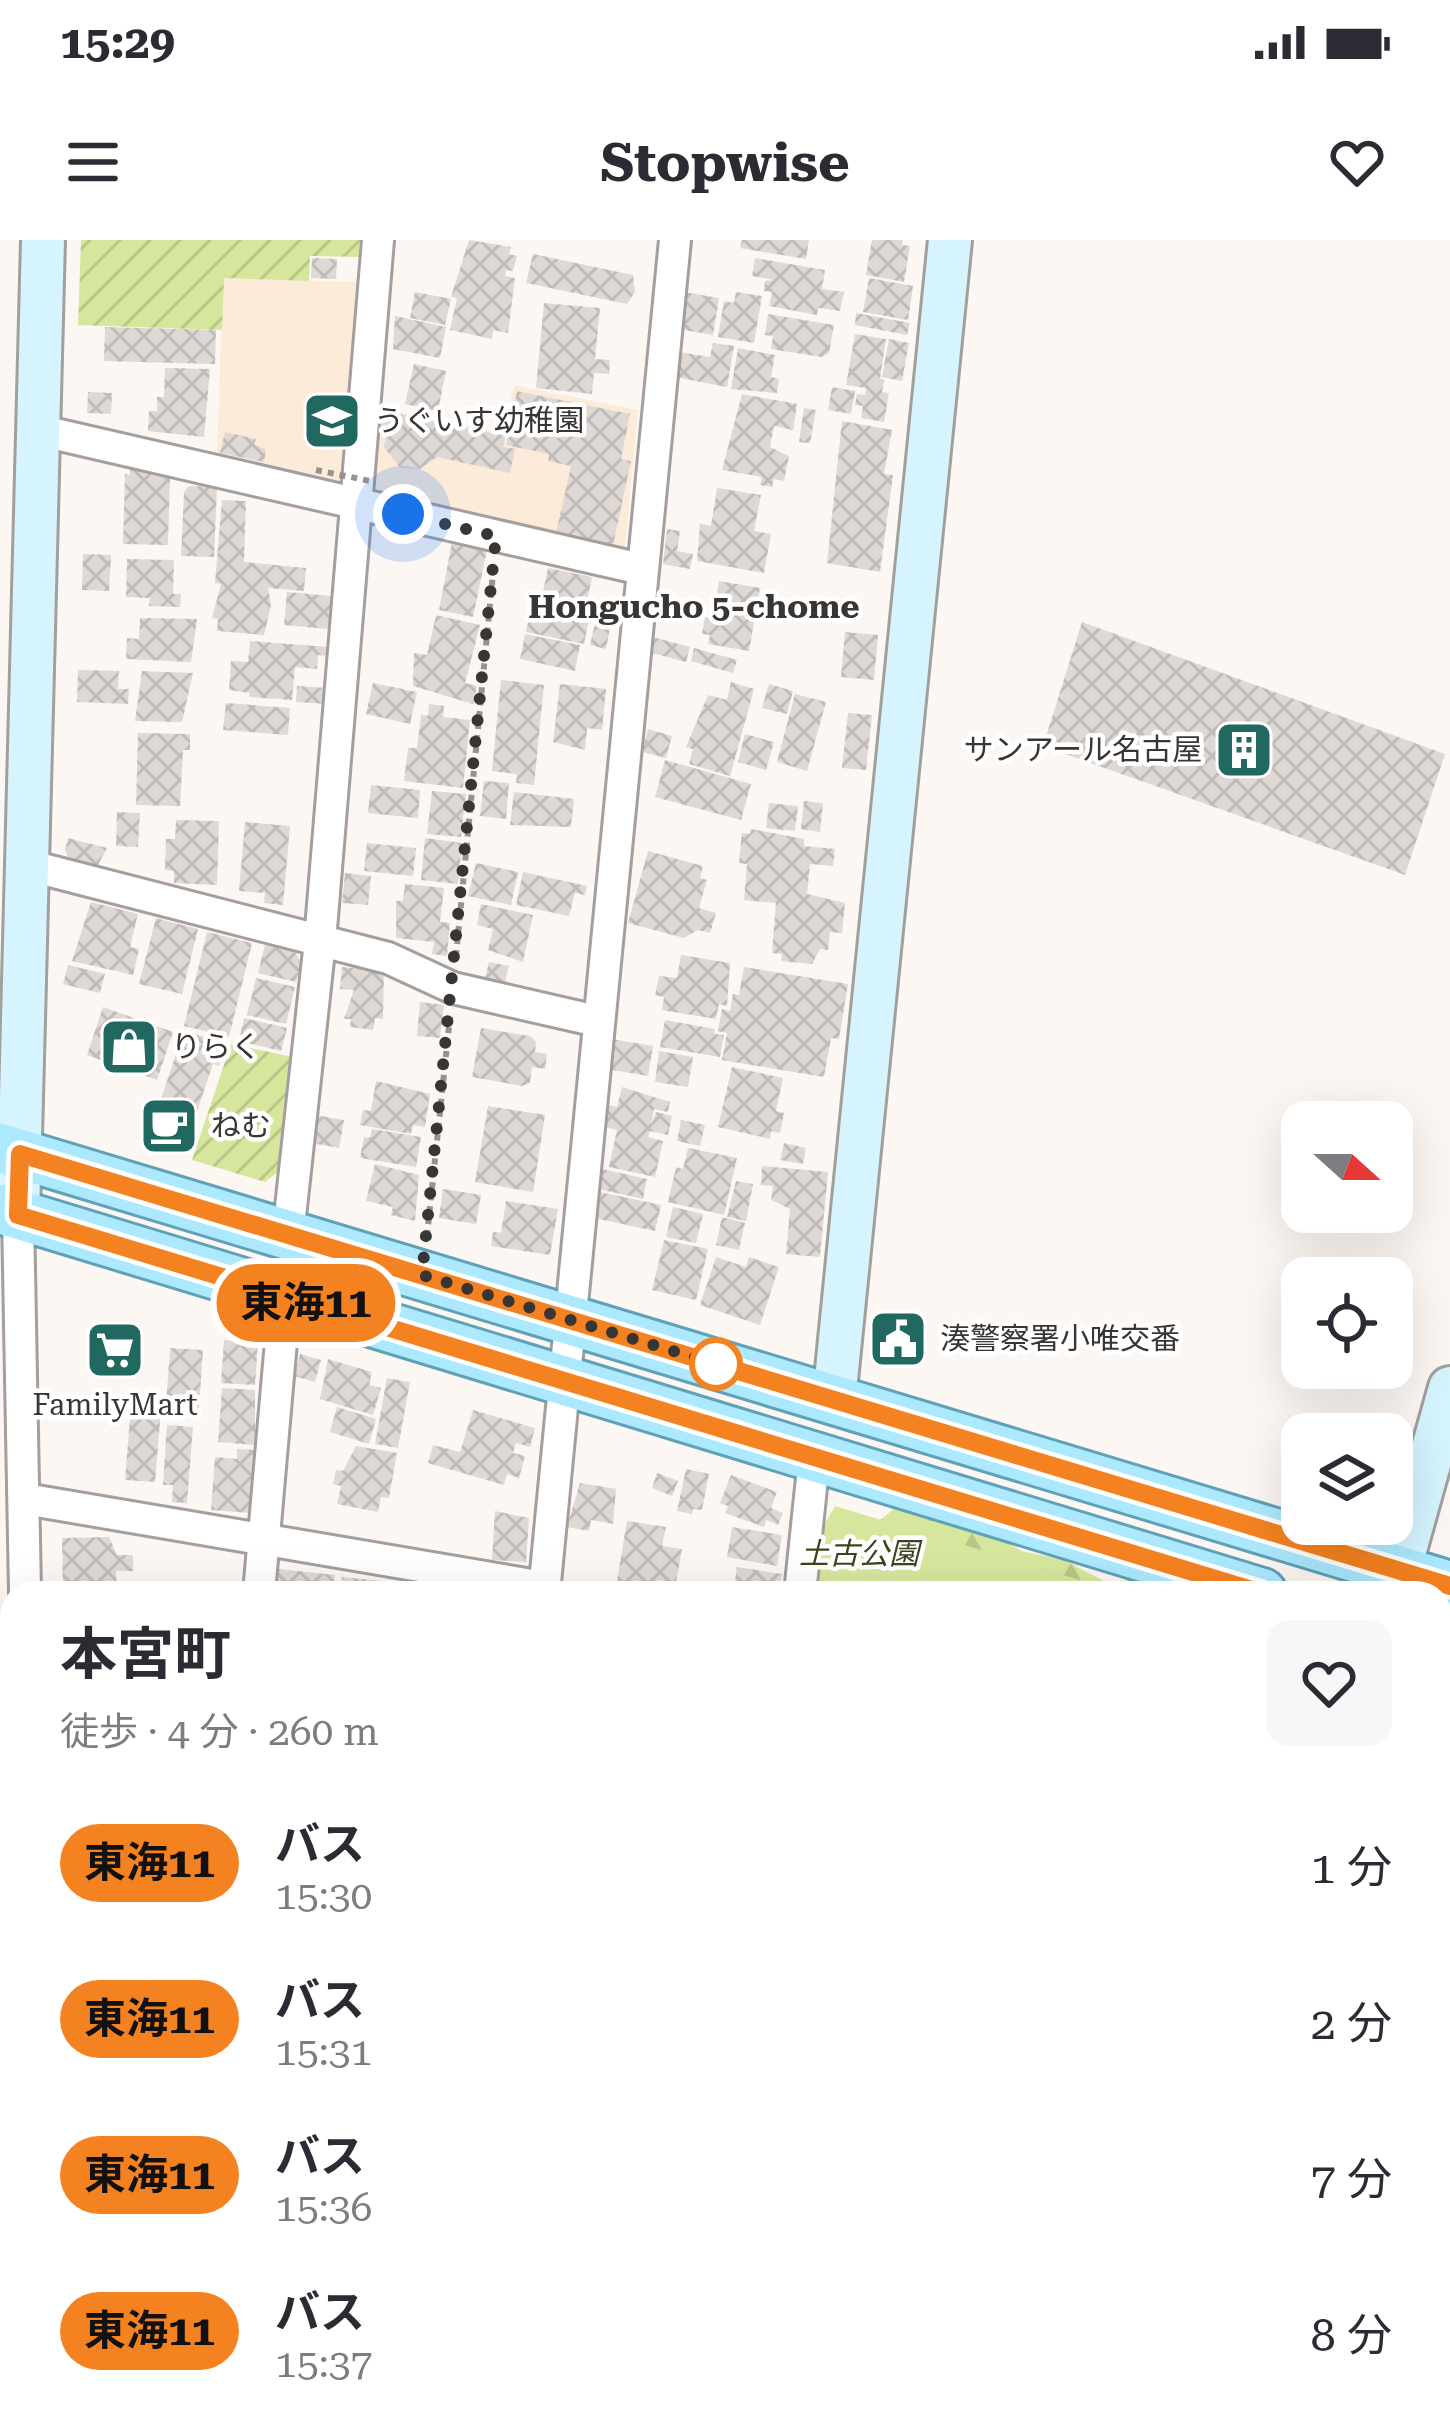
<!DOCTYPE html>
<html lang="ja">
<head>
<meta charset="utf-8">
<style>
  :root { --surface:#fff; --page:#f7f7f7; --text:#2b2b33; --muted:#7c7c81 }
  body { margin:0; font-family:"Roboto Serif","Noto Sans JP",serif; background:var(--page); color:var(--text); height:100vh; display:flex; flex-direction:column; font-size:45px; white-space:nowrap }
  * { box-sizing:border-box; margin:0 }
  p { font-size:39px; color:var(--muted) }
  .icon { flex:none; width:66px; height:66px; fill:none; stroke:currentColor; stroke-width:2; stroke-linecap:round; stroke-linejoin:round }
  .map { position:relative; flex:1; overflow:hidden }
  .panel { position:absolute; left:0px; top:1341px; width:1452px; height:855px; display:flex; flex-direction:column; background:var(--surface); border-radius:36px 36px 0 0; box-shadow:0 12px 48px #0002 }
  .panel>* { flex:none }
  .badge { padding:0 24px; border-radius:39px; font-size:42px; line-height:78px }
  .needle { width:78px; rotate:111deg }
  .buttons { position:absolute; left:1281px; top:861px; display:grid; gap:24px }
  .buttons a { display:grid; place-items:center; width:132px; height:132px; border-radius:24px; background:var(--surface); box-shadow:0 12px 48px #0002; font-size:60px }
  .you { position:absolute; width:60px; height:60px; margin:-30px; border:9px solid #fff; border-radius:50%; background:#1a73e8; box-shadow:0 0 0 18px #1a73e833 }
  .map>.badge { position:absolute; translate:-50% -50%; box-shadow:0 0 0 6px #fff }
  .round { display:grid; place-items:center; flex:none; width:126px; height:126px; border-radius:24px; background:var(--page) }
  .summary { display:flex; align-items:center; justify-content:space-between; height:204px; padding:0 60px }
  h1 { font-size:57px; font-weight:700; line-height:90px }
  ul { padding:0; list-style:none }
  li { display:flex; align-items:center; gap:36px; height:156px; padding:0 60px }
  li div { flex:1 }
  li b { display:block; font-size:45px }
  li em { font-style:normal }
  li .badge { min-width:132px; font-weight:700; text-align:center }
  .status { display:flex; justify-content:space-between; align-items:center; height:84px; padding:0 60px; background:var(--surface); direction:ltr }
  .status svg { height:33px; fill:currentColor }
  header { display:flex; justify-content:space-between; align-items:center; height:156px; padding:0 60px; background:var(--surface); font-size:54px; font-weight:700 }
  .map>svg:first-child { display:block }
</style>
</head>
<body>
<div class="status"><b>15:29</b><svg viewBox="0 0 49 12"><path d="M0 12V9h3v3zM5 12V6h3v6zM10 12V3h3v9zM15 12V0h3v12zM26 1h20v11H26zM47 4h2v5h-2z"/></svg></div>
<header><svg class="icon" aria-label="menu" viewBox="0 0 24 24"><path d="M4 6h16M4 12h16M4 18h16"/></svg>Stopwise<svg class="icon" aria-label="heart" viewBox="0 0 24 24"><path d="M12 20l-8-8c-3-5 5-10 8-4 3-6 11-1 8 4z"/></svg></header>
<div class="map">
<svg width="1450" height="2194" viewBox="0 0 1450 2194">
  <defs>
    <pattern id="forest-firs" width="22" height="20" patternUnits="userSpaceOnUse" patternTransform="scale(3)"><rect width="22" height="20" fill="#d6e79d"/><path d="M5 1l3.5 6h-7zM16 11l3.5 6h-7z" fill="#b8c788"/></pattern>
    <pattern id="garden-furrows" width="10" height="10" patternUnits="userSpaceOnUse" patternTransform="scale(3)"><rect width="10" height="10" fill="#d6e79d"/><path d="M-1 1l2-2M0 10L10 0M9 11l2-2" fill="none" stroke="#b8c788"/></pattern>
    <pattern id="building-cross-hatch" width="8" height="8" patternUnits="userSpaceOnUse" patternTransform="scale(3)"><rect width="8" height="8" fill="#dfd9d6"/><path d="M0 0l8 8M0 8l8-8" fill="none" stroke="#c0bbb8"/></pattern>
  </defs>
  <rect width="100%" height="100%" fill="#fdf7f4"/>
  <!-- education -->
  <path fill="#fdebda" d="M223,38L359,42L350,163L503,193L514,145L638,170L625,306L617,311L217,215Z"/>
  <!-- forest -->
  <path fill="url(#forest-firs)" d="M896,1267L934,1281L980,1288L1022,1311L1064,1320L1106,1342L1144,1339L1168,1353H836L854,1302Z"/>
  <!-- park -->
  <path fill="#d6e79d" d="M835,1266L1123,1353H816L823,1287Z
    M1440,1449L1450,1452V2194H767L762,2184H1440Z"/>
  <!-- garden -->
  <path fill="url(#garden-furrows)" d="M81,0H360L359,17L310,16L309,41L224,38L222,90L78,85Z
    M231,804L293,817L279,931L265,942L192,920Z"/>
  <!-- building -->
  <path fill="url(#building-cross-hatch)" d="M469,0L511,7L509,14L517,16L513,31L506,30L505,36L515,38L508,93L493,90L492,99L450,90L457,58L451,57Z
    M742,0H809L806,19L740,8Z
    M872,0H903L902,5L910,6L904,42L866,35Z
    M533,14L633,35L635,52L627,64L526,43Z
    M312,18L337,19L336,39L311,38Z
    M755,18L825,30L822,49L844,52L840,71L818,68L817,75L769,66L772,52L764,51L765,41L774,40L752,36Z
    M869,38L913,46L908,80L863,72Z
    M415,52L451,59L445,85L410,78Z
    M684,52L719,58L713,95L678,89Z
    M736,52L762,56L754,103L718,97L724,61L734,63Z
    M544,63L600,68L595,119L610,120L609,134L594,133L592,154L536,148Z
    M856,73L910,83L907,95L855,85Z
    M768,74L834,85L829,113L822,117L771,109L773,96L765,95Z
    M395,76L446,87L440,118L393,109Z
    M105,87L216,90L215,124L104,121Z
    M855,94L886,99L880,139L884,140L882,152L889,153L884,182L861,178L863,166L855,165L857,154L865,155L866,148L846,145Z
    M889,99L909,103L902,141L882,137Z
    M713,103L734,106L727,147L675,137L679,112L710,117Z
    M738,108L775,115L771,137L779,139L777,153L731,149Z
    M414,124L446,131L438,171L405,164Z
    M165,128L210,129L204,197L148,191L149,171H157V157H164Z
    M832,147L855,151L851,174L828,170Z
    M517,151L630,174L621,219L631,221L613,305L556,293L571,226L548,221L549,214L506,205Z
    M88,152L112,153L111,174L87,173Z
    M742,154L797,164L793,190L774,186L770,207L789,216L784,241L774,239L772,247L760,245L762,237L722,230Z
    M804,168L816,170L810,203L799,202Z
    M380,170L506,196L503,207L515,209L510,233L437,217L420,229L400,228L384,207L386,196L375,194Z
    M842,181L892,190L884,234L893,235L880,332L827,323Z
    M225,192L256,199L254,204L266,210L264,222L220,213Z
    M130,226L170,235L168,305L123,304L125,234L130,235Z
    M189,246L217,247L214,317L181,316L184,252Z
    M717,248L761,255L754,291L771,294L764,333L697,321L700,284L711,286Z
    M222,260L246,261L244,322L306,328L304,351L268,348L271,365L264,395L217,391L218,379L212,378L221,344L215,343Z
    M667,289L680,291L677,311L693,314L690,329L663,324Z
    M452,302L487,310L473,377L439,370Z
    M83,314L111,315L109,351L82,350Z
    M127,319L174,320L173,354H181L180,367L149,366L150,358L126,357Z
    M548,328L592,337L585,370L541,361Z
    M719,341L760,348L749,411L708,404L710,395L702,394L705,377L713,378Z
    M287,352L331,356L328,389L284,385Z
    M532,362L590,374L584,404L526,392Z
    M436,375L480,385L465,443L477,446L473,464L413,446L414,413L427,415Z
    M140,378L197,379L191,422L126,419L127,398L139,399Z
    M596,379L611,382L606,409L590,405Z
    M1082,382L1445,514L1405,635L1043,506Z
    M845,392L878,395L874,440L841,437Z
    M525,394L580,405L575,431L520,419Z
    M649,396L690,407L686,422L645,411Z
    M250,401L328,407V416L318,415L317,429L295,427L292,460L249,457L250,453L229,450L231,421L248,422Z
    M694,408L737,420L733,433L691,421Z
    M78,430L119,431L118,449H129L128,464L77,462Z
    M142,431L193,433L182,482L135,481Z
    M501,440L544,445L534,545L516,543L517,534L492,531Z
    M731,442L754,449L730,536L689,524L693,509L686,507L708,455L727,460Z
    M373,443L417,452L410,484L366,474Z
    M560,444L606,449L602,490L587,488L585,510L553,502Z
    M769,444L793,451L787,474L762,468Z
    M297,446L327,448L325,464L296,462Z
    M795,454L826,462L807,531L777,522Z
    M226,463L290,468L288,495L223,490Z
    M429,464L444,466L443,477L470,480L463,548L404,541L408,508H417L421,475L428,476Z
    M848,473L872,475L866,530L842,528Z
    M648,489L672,496L666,518L642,512Z
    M138,493L190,494V510H183L180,566L136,565Z
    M745,494L774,502L766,530L738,522Z
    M665,520L751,544L741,580L655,557Z
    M484,541L509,543L506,579L480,576Z
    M371,545L420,550L418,578L368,573Z
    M432,551L466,554L461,597L427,594Z
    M514,552L574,559L571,587L510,585Z
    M804,561L823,563L820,592L801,589Z
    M769,563L798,566L795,591L766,588Z
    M117,572L140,573L138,607L116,606Z
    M176,580L219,581L217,645L174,643V631L165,630L166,599H175Z
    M245,582L290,586L283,665L264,663L265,653L239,651Z
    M751,589L804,599V606L835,609L833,626L810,624L807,654L845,663L842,693L830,692L828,710L820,709L812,724L781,721L782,714L772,713L776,663L744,660L747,624L739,623L742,593L750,594Z
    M68,598L107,608L93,634L73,629L65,610Z
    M425,598L462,603L458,644L421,640Z
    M367,603L416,608L413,636L364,631Z
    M648,611L703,626L700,638L707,640L699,668L716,673L710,693L698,690L684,698L628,683Z
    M476,623L518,632L511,665L468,656Z
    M523,632L587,646L585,655L575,653L569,676L516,665Z
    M345,633L371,636L368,665L342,663Z
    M405,644L444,648L440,682L450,683L447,716L432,714L434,702L396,698V661H403Z
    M91,662L138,674L130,707L139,709L133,735L72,721Z
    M481,664L533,675L523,722L488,710L493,689L477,685Z
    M156,678L198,689L182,754L139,744Z
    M207,692L252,703L229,797L184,786Z
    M265,705L295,712L301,722L296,742L258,733Z
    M681,715L730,723L727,766L719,764L716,779L662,770L664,757L655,755L659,736L677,738Z
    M489,722L509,726L504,746L484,742Z
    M68,725L105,734L100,753L63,744Z
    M342,727L384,731L383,779L375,778L373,790L350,787L351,779H344L354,750L340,749Z
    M744,727L848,744L839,799L831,798L824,837L722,820L727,793L718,791L722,769L730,771L733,754L739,755Z
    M256,738L295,747L286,784L247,775Z
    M420,762L444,765L440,798L417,796Z
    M103,767L173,792L157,840L87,815Z
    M244,778L287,788L281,811L239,801Z
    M665,780L715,789L714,794L724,795L720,817L660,807Z
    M481,788L530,796L536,802L535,812L547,814L545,829L532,827L530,843L522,846L472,837Z
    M184,790L226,804L219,826L213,824L187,901L182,899L178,911L147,901Z
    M612,799L653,806L648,836L607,829Z
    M659,811L693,817L688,847L655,842Z
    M732,827L783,838L776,871L784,873L780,893L771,891L770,899L718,887Z
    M376,841L430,854L425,887L413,885L411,894L360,885L363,870L371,871Z
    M622,847L670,862L668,872L654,869L651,885L656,872L672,876L668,895L650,891L648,897L663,901L655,937L609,927L617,890L596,885L601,863L617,867Z
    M488,866L545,875L533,952L475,942Z
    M315,875L344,880L339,908L311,903Z
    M681,880L705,885L700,906L677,901Z
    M372,889L421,897L416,927L360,918L364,897L370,898Z
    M784,903L806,908L803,924L780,920Z
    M688,908L737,918L724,975L668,962L676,927L683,929Z
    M375,924L419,935L415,981L391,975L393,967L366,961Z
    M762,926L828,932L820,1017L786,1014L790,969L771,960L773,946L761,945Z
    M602,929L647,939L643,959L598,949Z
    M736,941L753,944L746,981L727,977Z
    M443,949L481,955L476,984L439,978Z
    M600,952L661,965L655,991L594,978Z
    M506,961L558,969L550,1015L491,1006L493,992L501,993Z
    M673,967L703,974L696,1003L666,997Z
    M722,977L745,983L739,1010L716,1005Z
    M664,1000L708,1009L696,1060L652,1050Z
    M716,1017L746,1027L749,1017L779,1027L760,1085L700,1065Z
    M891,1080L914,1086L904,1119L882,1112Z
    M224,1100L258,1102L255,1145L221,1143Z
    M170,1108L203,1110L199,1168L166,1165Z
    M300,1114L321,1120L315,1142L294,1136Z
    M328,1119L372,1132L369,1145L381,1148L373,1175L320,1159Z
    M387,1138L410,1142L398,1208L375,1204Z
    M222,1148L255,1150V1205L218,1202Z
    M131,1166L161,1169L155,1242L125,1240Z
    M337,1167L376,1179L369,1204L330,1192Z
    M473,1170L535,1188L530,1207L516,1203L513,1213L525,1216L519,1238L507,1234L504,1245L428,1223L433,1205L460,1212Z
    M167,1185L193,1187L187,1263L172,1262L173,1245H163Z
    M356,1206L397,1213L389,1258L381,1257L378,1272L337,1264L341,1246L333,1244L336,1230L343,1231Z
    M237,1209L255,1210L250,1273L211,1270L215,1217L237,1219Z
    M686,1229L709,1234L702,1270L693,1269L692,1274L677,1271Z
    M657,1233L678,1241L672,1256L652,1248Z
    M731,1235L777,1252L771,1268L783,1273L778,1285L766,1280L764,1287L725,1273L728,1266L720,1263Z
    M580,1243L616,1249L613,1284L591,1280L589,1291L567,1287Z
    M495,1271L529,1278L526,1322L492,1320Z
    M627,1281L666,1287L662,1306L682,1309L676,1343L657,1340L655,1353H615Z
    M732,1287L782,1295L777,1326L727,1317Z
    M109,1297L117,1315H133V1331H116L117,1353H63L62,1298Z
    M737,1327L782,1334L779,1353H733Z
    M279,1329L335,1335L333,1353H277Z
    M342,1337L383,1341L382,1353H340Z
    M0,1897L12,1902V1940L0,1936Z
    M156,2184H196L194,2194H154Z
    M207,2184L246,2187L295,2184L293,2194H206Z
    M405,2184H446L444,2194H403Z
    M499,2184H546V2194L498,2190Z
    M595,2184H646L655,2185L654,2194H594Z"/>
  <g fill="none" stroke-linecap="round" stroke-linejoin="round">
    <!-- street casing -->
    <g stroke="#a49e9c" stroke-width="36">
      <path id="street" d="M38,190L641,329
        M27,625L388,718L453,748L597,781
        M18,975L25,1353
        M288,995L320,701L378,0
        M25,1259L544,1347
        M259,1353L285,1056
        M544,1353L675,0
        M800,1353L814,1219
        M0,1718L12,1721
        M0,1795L12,1762
        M0,1842L12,1846
        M0,1949L12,1953
        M0,2055L12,2059
        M744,2184L748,2194
        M1361,2184L1377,2194
        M4,2194L12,2170
        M127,2194L129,2184
        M471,2194L472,2184
        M1120,2194L1128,2184"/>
    </g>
    <!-- secondary casing -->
    <g stroke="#a49e9c" stroke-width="48">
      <path id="secondary" d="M18,975L43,0
        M834,1160L950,0
        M1393,1353L1450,1148"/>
    </g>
    <!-- primary casing -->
    <g stroke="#5fa1b7" stroke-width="54">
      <path id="primary" d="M0,908L1450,1346
        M0,969L1262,1353
        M1440,1406L1450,1409"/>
    </g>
    <!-- path -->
    <path stroke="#969290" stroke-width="6" stroke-dasharray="6 6" stroke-linecap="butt" d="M456,716L494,323
      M427,996L450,777"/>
    <!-- street -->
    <use href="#street" stroke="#fff" stroke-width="30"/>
    <!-- secondary -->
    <use href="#secondary" stroke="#d5f4fe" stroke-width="42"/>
    <!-- primary -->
    <use href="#primary" stroke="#ace9fe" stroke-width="48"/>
    <!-- path-bridge -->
    <path stroke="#969290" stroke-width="6" stroke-dasharray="6 6" stroke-linecap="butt" d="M316,230L375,242"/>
  </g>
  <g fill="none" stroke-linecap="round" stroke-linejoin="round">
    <!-- line casing -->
    <g stroke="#fff" stroke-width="27">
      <path id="line" d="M1262,1353L18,975L20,914L1450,1346"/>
    </g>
    <!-- line -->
    <use href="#line" stroke="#f58220" stroke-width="18"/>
    <!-- walk -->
    <path stroke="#383635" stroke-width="12" stroke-dasharray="0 21.6" d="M403,274L496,296L422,1035L716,1124"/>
  </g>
  <!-- icons -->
  <defs>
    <g id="school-square" transform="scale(3)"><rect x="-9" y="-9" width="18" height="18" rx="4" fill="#216960" stroke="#fff"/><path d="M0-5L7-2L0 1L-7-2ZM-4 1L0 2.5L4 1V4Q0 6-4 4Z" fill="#fff"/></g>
    <g id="building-square" transform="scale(3)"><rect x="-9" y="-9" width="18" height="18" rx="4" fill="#216960" stroke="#fff"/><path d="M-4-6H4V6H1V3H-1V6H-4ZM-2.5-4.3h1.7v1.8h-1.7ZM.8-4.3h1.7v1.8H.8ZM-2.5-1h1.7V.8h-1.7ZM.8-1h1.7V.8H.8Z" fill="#fff"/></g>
    <g id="shop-square" transform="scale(3)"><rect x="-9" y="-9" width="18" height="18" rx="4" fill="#216960" stroke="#fff"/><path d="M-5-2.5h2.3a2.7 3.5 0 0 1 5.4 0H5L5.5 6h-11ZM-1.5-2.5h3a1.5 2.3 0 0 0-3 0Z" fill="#fff"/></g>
    <g id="cafe-square" transform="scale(3)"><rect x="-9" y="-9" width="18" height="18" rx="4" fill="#216960" stroke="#fff"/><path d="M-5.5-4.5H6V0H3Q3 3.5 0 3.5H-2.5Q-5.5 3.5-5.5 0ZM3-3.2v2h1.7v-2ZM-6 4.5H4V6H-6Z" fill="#fff"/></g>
    <g id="civic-square" transform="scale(3)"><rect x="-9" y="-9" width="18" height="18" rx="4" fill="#216960" stroke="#fff"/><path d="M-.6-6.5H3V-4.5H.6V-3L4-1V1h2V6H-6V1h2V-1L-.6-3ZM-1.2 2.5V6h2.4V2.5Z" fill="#fff"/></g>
    <g id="supermarket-square" transform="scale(3)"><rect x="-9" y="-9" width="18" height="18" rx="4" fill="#216960" stroke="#fff"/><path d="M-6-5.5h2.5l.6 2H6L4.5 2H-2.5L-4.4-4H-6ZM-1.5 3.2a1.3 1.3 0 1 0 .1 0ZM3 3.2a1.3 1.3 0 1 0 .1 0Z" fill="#fff"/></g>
  </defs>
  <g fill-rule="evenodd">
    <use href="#school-square" x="332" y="181"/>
    <use href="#building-square" x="1244" y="510"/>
    <use href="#shop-square" x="129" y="807"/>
    <use href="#cafe-square" x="169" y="886"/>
    <use href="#civic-square" x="898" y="1099"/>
    <use href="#supermarket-square" x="115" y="1110"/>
  </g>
  <!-- markers -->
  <circle fill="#fff" stroke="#f58220" stroke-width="6" cx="716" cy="1124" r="24"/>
  <g text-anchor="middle" stroke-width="9" stroke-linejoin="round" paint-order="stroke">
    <!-- poi labels -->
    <g font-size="30" fill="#383635" stroke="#fff" text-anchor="start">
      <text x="374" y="191">うぐいす幼稚園</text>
      <text x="1202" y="520" text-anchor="end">サンアール名古屋</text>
      <text x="171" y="817">りらく</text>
      <text x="211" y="896">ねむ</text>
      <text x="940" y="1109">湊警察署小唯交番</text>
      <text x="115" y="1175" text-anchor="middle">FamilyMart</text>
    </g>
    <!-- park labels -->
    <g font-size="30" font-style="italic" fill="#3c441c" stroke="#fff">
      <text x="859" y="1324">土古公園</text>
    </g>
    <!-- neighbourhood labels -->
    <g font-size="33" font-weight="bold" fill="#383635" stroke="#fff">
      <text x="694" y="378">Hongucho 5-chome</text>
    </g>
  </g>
</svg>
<div class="buttons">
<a><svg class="needle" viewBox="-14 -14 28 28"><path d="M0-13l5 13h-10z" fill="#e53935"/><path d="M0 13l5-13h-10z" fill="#7c7c81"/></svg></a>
<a><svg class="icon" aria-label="locate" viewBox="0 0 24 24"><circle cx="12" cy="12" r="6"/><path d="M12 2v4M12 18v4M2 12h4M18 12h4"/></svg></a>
<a><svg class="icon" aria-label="layers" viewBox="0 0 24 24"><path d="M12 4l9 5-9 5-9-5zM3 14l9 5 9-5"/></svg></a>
</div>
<div class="you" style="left:403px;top:274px"></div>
<b class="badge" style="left:306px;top:1063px;background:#f58220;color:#111">東海11</b>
<section class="panel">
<div class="summary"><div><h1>本宮町</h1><p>徒歩 · 4 分 · 260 m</p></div><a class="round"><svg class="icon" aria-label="heart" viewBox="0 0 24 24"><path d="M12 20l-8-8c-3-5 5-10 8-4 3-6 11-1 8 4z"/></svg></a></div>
<ul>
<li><span class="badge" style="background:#f58220;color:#111">東海11</span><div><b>バス</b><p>15:30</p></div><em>1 分</em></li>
<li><span class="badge" style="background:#f58220;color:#111">東海11</span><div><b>バス</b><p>15:31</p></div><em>2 分</em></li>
<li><span class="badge" style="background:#f58220;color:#111">東海11</span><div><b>バス</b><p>15:36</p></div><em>7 分</em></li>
<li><span class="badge" style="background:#f58220;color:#111">東海11</span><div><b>バス</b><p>15:37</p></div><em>8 分</em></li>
</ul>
</section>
</div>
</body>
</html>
